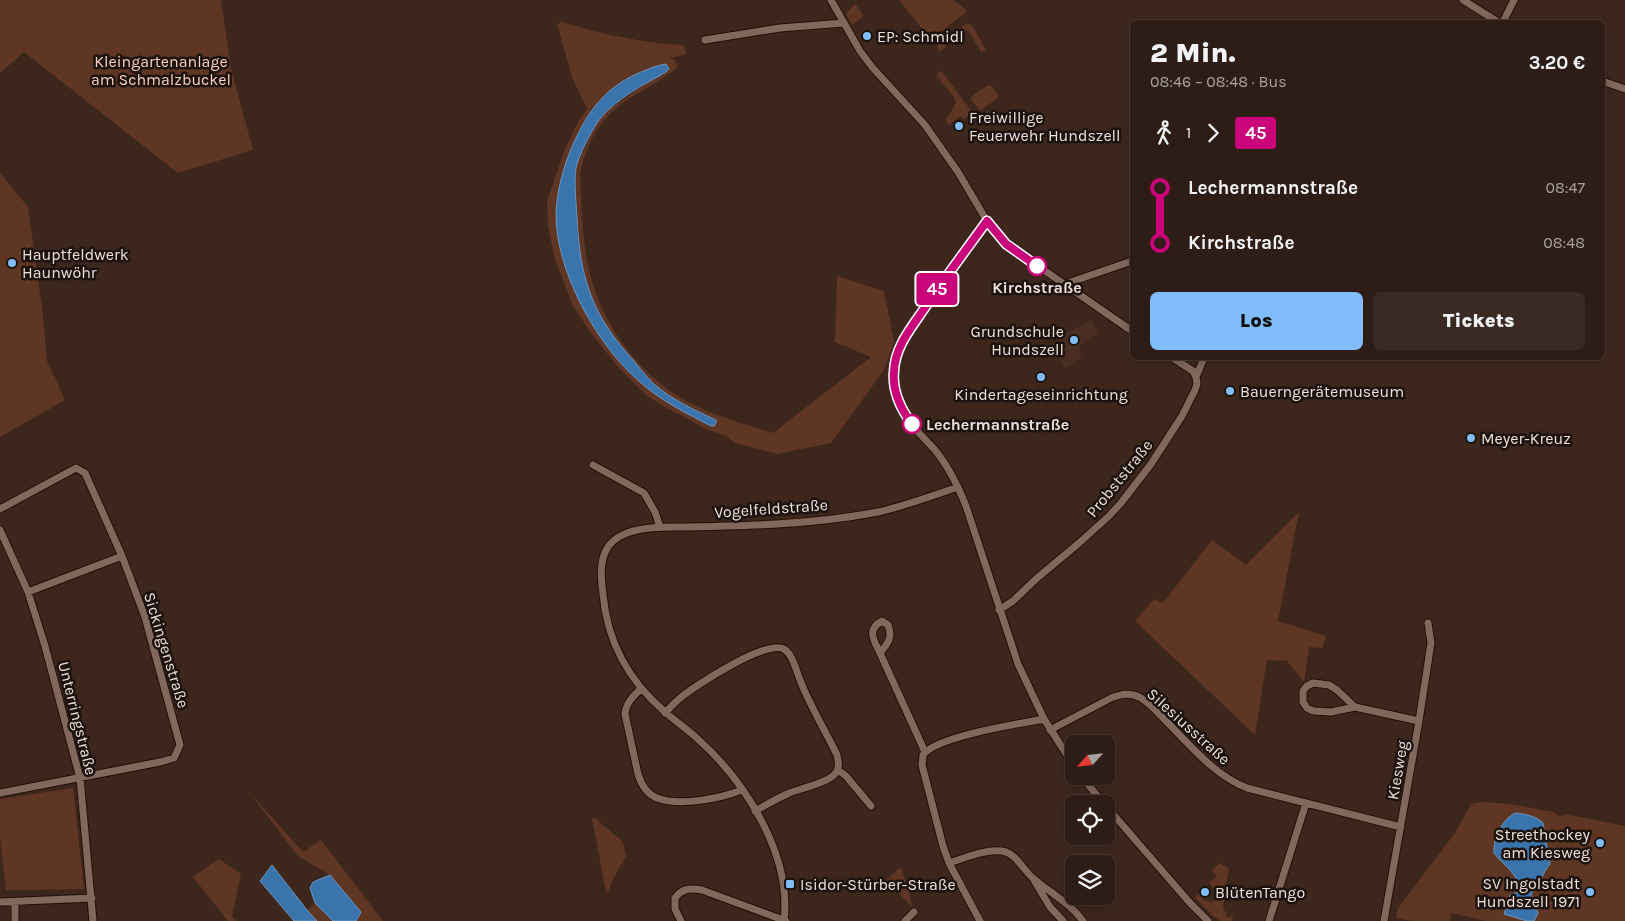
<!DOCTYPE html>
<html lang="de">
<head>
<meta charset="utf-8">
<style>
  :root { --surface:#2e1d16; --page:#3a2a23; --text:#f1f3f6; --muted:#a7a2a1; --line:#493b35; --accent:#80bdfa }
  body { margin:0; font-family:Karla,sans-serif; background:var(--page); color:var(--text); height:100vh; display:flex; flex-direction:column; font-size:19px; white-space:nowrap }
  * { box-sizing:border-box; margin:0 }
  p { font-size:16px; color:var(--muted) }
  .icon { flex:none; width:28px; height:28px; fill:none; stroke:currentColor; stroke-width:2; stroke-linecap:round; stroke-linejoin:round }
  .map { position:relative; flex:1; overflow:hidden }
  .details { position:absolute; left:1130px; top:20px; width:475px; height:340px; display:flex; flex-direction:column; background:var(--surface); border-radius:8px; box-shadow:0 2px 8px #0003,0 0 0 1px var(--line) }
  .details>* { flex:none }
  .badge { padding:0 10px; border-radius:4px; font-size:18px; line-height:32px }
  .needle { width:32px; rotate:243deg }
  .controls { position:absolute; left:1065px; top:735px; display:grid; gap:10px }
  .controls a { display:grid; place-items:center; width:50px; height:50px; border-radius:8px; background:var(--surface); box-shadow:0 2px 8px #0003,0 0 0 1px var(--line); font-size:25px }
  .map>.badge { position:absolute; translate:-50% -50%; box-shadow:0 0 0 2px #fff }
  .legs { display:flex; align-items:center; gap:8px; height:55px; padding:0 20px; font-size:16px }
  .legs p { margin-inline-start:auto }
  .summary { display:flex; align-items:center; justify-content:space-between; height:85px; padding:0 20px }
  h1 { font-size:28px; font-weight:800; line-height:38px }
  .primary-button { display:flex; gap:10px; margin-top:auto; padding:10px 20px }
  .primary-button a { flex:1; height:58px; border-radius:8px; background:var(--accent); color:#111; font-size:20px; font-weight:800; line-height:58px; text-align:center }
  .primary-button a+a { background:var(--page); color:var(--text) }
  ul { padding:0 20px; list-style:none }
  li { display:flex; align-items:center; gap:18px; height:55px; font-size:19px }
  li i { display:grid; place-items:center; width:8px; height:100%; margin:0 6px; background:currentColor }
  li i::after { content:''; width:12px; height:12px; margin:-6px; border:4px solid; border-radius:50%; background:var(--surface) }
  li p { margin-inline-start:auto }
  li:first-child i { background:linear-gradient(#0000 50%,currentColor 0) }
  li:last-child i { background:linear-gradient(currentColor 50%,#0000 0) }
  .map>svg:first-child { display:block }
</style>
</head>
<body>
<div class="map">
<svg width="1625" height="921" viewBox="0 0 1625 921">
  <rect width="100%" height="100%" fill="#3d271d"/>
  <!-- built -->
  <path fill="#4a2e21" d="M1091,320L1099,334L1078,346L1081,351L1079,352L1082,358L1065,368L1052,344L1068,336L1067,333Z"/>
  <!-- green -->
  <path fill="#5e3623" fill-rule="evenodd" d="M0,0H221L231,69L253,150L178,173L24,52L0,73Z
    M899,0H954L967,11L931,40Z
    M855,4L864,16L852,25L846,14Z
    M562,22C602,34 642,43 684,45L686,54L670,58L675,60L678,67C658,85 630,94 611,113C594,128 584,154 580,175C582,208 582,242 590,274C603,327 642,378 690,403C717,417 745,424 773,433L871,357L835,342L837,276L884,291L894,342L884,370L831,443L777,454L735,443L726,436L706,429L679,414L668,409L646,395L618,367L591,333L573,306L555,259L548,227L547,201L565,149L579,120L587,109L572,77L557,24ZM666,64L664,75L649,81L609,109L598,121L589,138L576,167V203L580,251L589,294L607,328L621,347L654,384L671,397L716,420L714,426L711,425C686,413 661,401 640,382C603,351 575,301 563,254C561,247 558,240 558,232C557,197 563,162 580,130C594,103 613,84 641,72C650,69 657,65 666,64Z
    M967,23L972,25L986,50L981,52L970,33L966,30L945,44L946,47L939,52L937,45Z
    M940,71L942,72L973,113L963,119L961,116L948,125L946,118L951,112L956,102L954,97L936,75Z
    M988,85L992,86L998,95L996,99L980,111L971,99L972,96Z
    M0,173L28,207L43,315L47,361L65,400L0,437Z
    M1299,512L1278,621L1326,636L1322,648L1309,647L1304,682L1287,661L1267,660L1255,735L1135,621L1154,599L1163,603L1212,540L1246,565Z
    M73,788L84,889L6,890L0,837V799Z
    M250,793L303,852L321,840L383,921H356L361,912L330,875L298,856Z
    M1481,802L1510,804L1554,812L1559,817L1565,814L1625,826V921H1534L1538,912L1531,894C1540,886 1542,873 1550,863L1543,823L1512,815L1498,832V857C1509,868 1517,876 1521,891L1504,914L1527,921H1486L1451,913L1450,921H1413L1396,918L1398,908L1455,833L1471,804Z
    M592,818H595L623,842L626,856L612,881L609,891L606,892Z
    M219,859L241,874L232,916L236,921H228L193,877Z
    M1219,863L1229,868L1223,907L1226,913L1227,918L1232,916L1233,914L1232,921H1221L1213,916L1195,897L1199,894L1205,901L1207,900L1211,903L1217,898L1214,894L1216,891L1209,883L1217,876L1212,870Z
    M900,867L908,886L912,907L886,880Z
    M315,903L333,921H317L307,910Z"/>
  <!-- water -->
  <path fill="#3974ad" stroke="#7094ba" d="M666,64L669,69C663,75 657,77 650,81C633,90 607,107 597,123C590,134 579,155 576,168C574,182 576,202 577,217C580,279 592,315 634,361C640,369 647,377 654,384C672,400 695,410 716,420V423L714,426H711C686,413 661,401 640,382C597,346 555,270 556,213C557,186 567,154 580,130C594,103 612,84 641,72C649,69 657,65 666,64Z
    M1515,813C1525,814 1536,816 1543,823L1550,864C1542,873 1540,886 1531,894L1538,913L1534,921H1527L1504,914L1510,895L1521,891C1515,870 1506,868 1494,853C1493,838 1502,820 1515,813Z
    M272,865L307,910L317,921H294L260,881Z
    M330,875L361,912L356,921H333L315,903L310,888L313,882Z"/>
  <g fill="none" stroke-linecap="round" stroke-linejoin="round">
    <!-- street casing -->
    <g stroke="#230f06" stroke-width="9">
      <path id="street" d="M831,0L860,51L872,67L925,125L958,172L987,221L999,236L1006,243L1038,266L1132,331
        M1463,0L1498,22
        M1503,22L1514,0
        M705,40L780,28L844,23
        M1602,81L1625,89
        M987,221C965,252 942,282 921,314C912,327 901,341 896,357C890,377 895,397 905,415C913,428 925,439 935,450C949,467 958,486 966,506L1018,664L1044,719L1074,766
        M1065,284L1132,261
        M1173,358L1193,371L1196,377
        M593,465L644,493L655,512L660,527
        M0,509L76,468L85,473L122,556L145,617L180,745L174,758L160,762L0,793
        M0,530L28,592L45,646L80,778L93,921
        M28,592L122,556
        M999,610L1013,601L1036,579L1079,543L1109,516L1121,503L1151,464L1182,416L1195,390L1197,384L1196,377L1204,358
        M880,653C874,641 866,629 882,621L888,625C893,638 888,643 880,653L925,752
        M641,689C633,696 626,703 625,714L638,774C641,784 647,794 657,798C680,807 721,798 742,790
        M1355,707L1331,712L1313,711L1307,708L1303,702V691L1307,686L1313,683L1329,685L1337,690L1355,707L1419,721
        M665,713C670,708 674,703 679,699C694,686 767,639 784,649C793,655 796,670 800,680C810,706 825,730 837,755C838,761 840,766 837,771C831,783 800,788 787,794C776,799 766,805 755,811
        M1050,730L1111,698C1122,694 1130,692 1141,698C1151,704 1159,714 1167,722C1191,746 1214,775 1247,788L1401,827
        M838,770L846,776L871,806
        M1081,776L1104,804
        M1106,806L1190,903L1208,921
        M949,863C965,858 985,849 1002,851C1016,853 1023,870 1033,878C1050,893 1069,902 1083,921
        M1034,880L1050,907L1063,921
        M0,902L92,898
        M15,902V921
        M681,921L675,909V898C682,888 691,888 702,890L786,921
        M784,921C792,857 747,784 701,742C690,731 676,722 664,711C629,681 607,641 603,594C601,579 599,560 608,547C621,528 653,527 674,527C742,526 811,525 878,512C905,506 931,496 958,487
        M905,921L914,912
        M980,921L949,863L943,846L922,765L923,755C936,736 1019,724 1044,719
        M1269,921L1306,803
        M1384,921L1419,721L1431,643L1428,623"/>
    </g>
    <!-- street -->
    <use href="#street" stroke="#81675c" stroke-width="7"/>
  </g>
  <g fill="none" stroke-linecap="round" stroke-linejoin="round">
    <!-- line-1 casing -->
    <g stroke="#fff" stroke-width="11">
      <path id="line-1" d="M912,424C900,408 892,391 894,371C895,347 911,328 924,309C944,279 966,250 987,221L1006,244L1037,266"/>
    </g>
    <!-- line-1 -->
    <use href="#line-1" stroke="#ca0479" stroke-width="8"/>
  </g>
  <!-- markers -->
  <g fill="#80bdfa" stroke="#1c120e" stroke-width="2">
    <circle cx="867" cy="36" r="5"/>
    <circle cx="959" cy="126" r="5"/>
    <circle cx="12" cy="263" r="5"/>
    <circle cx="1074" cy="340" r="5"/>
    <circle cx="1041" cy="377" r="5"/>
    <circle cx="1230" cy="391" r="5"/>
    <circle cx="1471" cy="438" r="5"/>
    <circle cx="1600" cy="843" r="5"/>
    <rect x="785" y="879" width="10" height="10" rx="2.5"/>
    <circle cx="1205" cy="892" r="5"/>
    <circle cx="1590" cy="892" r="5"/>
  </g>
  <g fill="#fff" stroke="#ca0479" stroke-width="2.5">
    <circle cx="1037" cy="266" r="9"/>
    <circle cx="912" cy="424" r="9"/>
  </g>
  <g text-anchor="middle" stroke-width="5" stroke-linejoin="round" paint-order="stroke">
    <!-- poi labels -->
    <g font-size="16" fill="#efe0da" stroke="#1c120e" text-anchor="start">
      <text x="877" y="42">EP: Schmidl</text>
      <text x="969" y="123">Freiwillige<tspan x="969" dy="18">Feuerwehr Hundszell</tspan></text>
      <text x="22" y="260">Hauptfeldwerk<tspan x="22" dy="18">Haunwöhr</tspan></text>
      <text x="1064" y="337" text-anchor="end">Grundschule<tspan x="1064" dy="18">Hundszell</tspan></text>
      <text x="1240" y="397">Bauerngerätemuseum</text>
      <text x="1041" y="400" text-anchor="middle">Kindertageseinrichtung</text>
      <text x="1481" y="444">Meyer-Kreuz</text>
      <text x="1590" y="840" text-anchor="end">Streethockey<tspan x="1590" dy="18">am Kiesweg</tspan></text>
      <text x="1580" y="889" text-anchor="end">SV Ingolstadt<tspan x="1580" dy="18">Hundszell 1971</tspan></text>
      <text x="800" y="890">Isidor-Stürber-Straße</text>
      <text x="1215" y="898">BlütenTango</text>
    </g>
    <!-- park labels -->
    <g font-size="16" fill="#fdd1be" stroke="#1c120e">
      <text x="161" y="67">Kleingartenanlage<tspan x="161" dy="18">am Schmalzbuckel</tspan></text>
    </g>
    <!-- stop labels -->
    <g font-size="16" font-weight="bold" fill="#efe0da" stroke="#1c120e">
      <text x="1037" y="293">Kirchstraße</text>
      <text x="926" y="430" text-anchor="start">Lechermannstraße</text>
    </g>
    <!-- street labels -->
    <g font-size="16" fill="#efe0da" stroke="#1c120e">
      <text transform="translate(1119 478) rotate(-51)" y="6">Probststraße</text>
      <text transform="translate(771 508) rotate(-4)" y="6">Vogelfeldstraße</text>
      <text transform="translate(167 650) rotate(73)" y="6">Sickingenstraße</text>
      <text transform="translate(78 718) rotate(76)" y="6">Unterringstraße</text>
      <text transform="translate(1189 726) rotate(42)" y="6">Silesiusstraße</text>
      <text transform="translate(1397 770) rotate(-80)" y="6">Kiesweg</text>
    </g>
  </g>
</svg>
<div class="controls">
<a><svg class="needle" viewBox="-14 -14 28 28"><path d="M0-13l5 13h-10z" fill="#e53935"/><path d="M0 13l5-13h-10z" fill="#a7a2a1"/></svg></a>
<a><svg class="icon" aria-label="locate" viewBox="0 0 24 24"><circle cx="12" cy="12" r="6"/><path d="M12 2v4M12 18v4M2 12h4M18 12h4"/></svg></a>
<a><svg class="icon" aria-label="layers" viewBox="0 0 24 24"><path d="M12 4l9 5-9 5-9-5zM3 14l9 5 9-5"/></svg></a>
</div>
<b class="badge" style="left:937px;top:289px;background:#ca0479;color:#fff">45</b>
<section class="details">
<div class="summary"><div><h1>2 Min.</h1><p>08:46 – 08:48 · Bus</p></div><b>3.20 €</b></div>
<div class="legs"><svg class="icon" aria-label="walk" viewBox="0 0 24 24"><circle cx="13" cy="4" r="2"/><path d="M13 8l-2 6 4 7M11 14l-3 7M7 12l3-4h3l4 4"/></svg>1<svg class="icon" aria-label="forward" viewBox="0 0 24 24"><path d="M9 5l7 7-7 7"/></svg><b class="badge" style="background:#ca0479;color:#fff">45</b></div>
<ul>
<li><i style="color:#ca0479"></i><b>Lechermannstraße</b><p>08:47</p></li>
<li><i style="color:#ca0479"></i><b>Kirchstraße</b><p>08:48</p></li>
</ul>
<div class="primary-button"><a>Los</a><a>Tickets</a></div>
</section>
</div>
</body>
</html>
